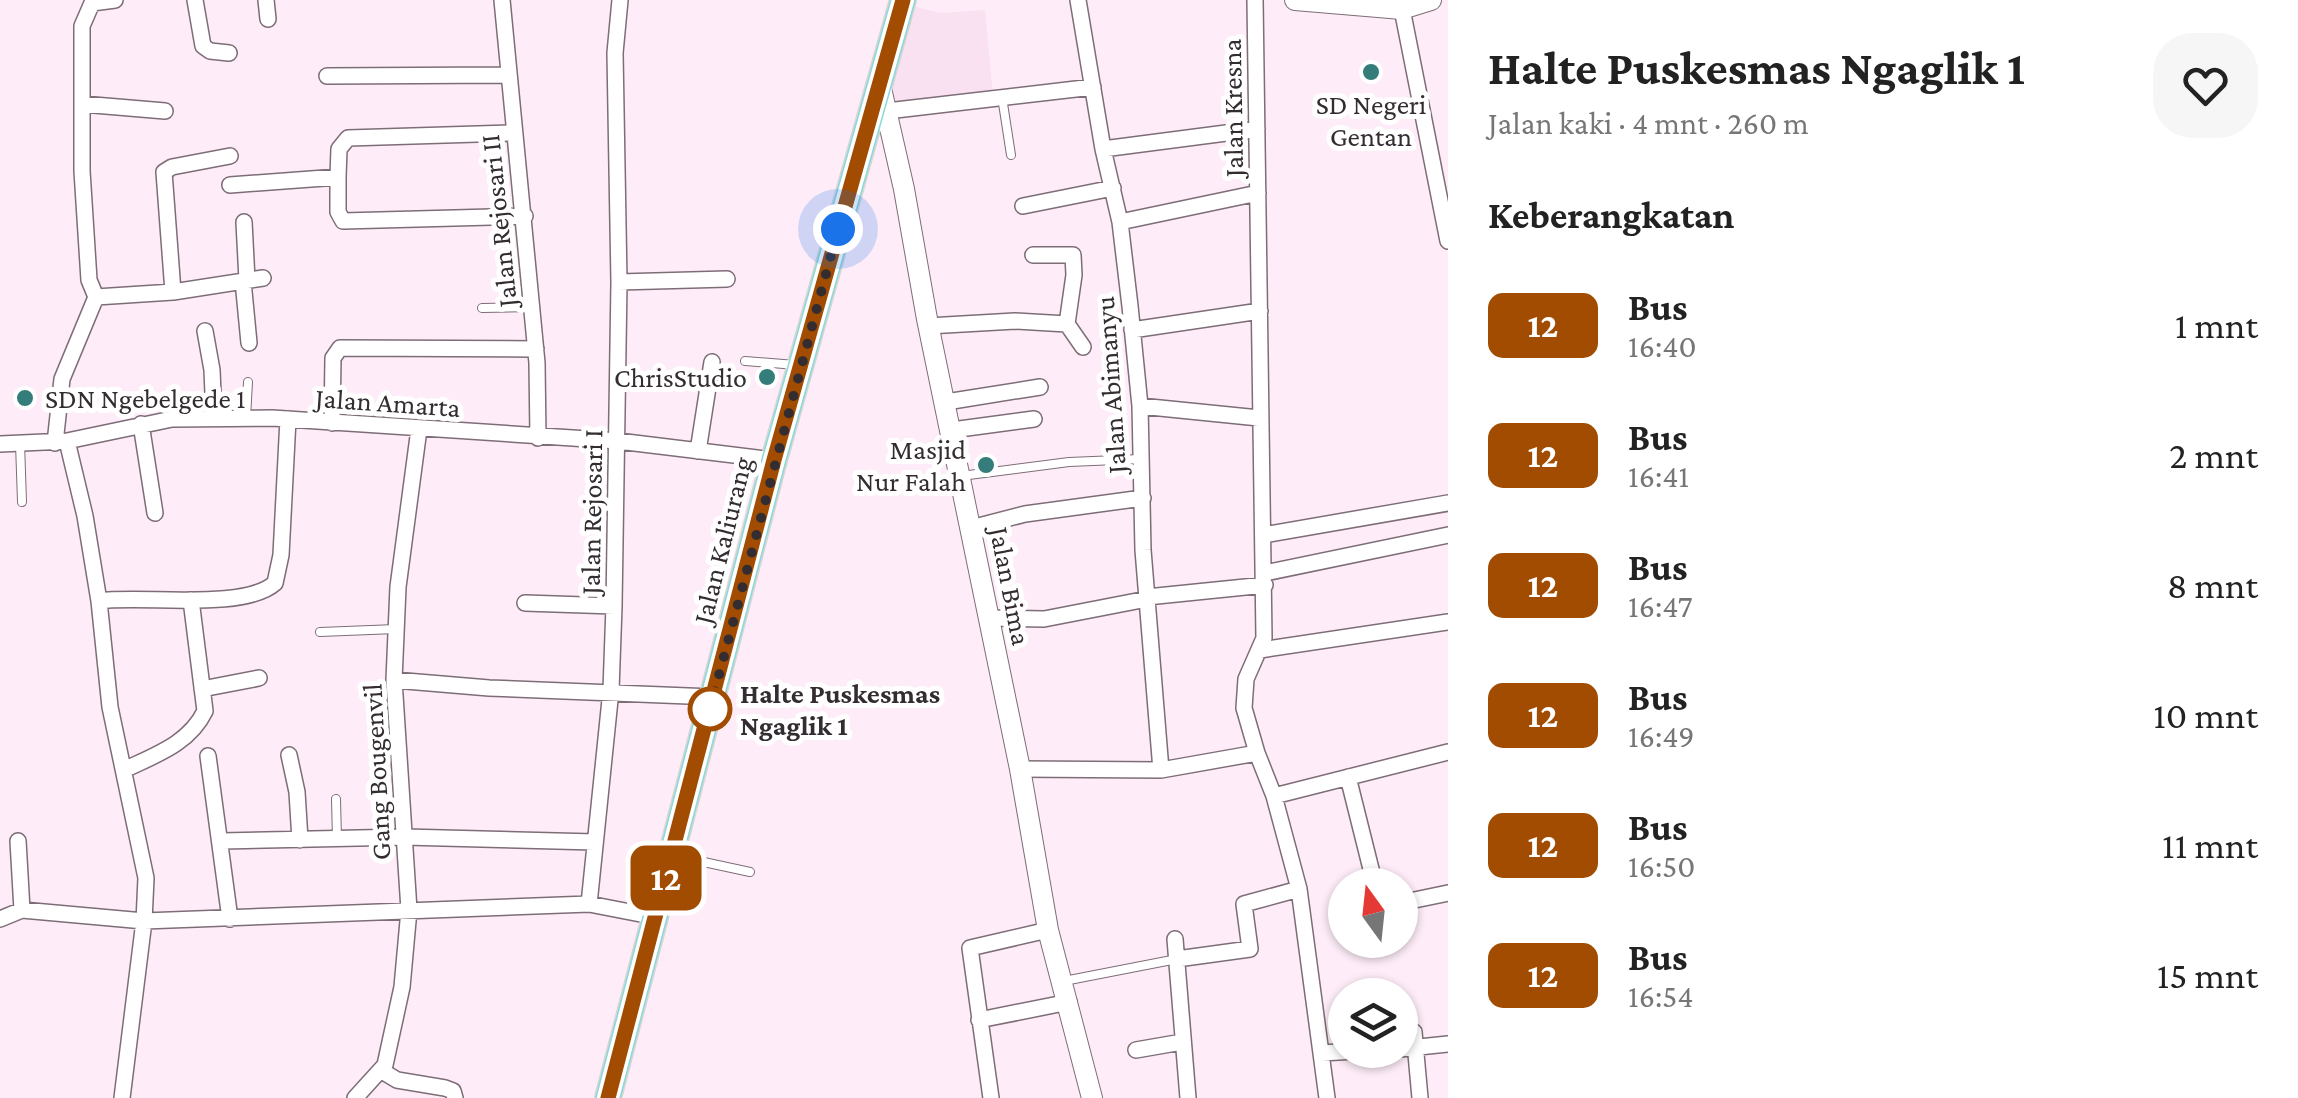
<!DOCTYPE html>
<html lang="id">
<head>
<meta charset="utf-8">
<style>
  :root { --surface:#fff; --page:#f6f6f6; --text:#222; --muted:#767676 }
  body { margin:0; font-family:"Crimson Pro",serif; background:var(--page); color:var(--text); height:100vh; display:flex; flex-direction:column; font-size:38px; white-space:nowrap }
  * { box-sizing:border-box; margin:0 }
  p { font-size:32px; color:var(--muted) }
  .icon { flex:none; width:55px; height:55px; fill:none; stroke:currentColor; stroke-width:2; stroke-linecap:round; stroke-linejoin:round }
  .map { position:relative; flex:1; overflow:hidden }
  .panel { display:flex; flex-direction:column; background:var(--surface); width:850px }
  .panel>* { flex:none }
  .badge { padding:0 20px; border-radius:15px; font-size:35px; line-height:65px }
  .needle { width:65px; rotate:345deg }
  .controls { position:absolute; left:1328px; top:868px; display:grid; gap:20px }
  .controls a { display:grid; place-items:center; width:90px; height:90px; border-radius:50%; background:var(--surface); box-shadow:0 2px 8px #0004; font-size:50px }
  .you { position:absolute; width:50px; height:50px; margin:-25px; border:8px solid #fff; border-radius:50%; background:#1a73e8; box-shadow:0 0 0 15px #1a73e833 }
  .map>.badge { position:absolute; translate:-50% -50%; box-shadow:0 0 0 5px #fff }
  h2 { padding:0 40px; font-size:38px; line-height:90px }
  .round { display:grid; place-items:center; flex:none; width:105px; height:105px; border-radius:40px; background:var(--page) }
  .overview { display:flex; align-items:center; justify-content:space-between; height:170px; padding:0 40px }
  h1 { font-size:48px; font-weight:700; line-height:75px }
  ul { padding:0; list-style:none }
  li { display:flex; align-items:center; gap:30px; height:130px; padding:0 40px }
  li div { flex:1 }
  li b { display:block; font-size:38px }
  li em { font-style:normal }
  li .badge { min-width:110px; font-weight:700; text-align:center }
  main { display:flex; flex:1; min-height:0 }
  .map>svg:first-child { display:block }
</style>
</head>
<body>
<main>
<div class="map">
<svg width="1448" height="1098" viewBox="0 0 1448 1098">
  <rect width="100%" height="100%" fill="#feedf8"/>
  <!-- built -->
  <path fill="#fae1f1" d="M909,5L940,13L985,10L993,95L895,106L887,87Z"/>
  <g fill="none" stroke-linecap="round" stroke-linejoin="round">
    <!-- service casing -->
    <g stroke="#7d6d77" stroke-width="10">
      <path id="service" d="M1002,97L1011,155
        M482,308L532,307
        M745,361L796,365
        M246,418L248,382
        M20,443L22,502
        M961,476L1069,462L1141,459
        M320,632L396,629
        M336,799L337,839
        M676,856L750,872
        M1064,981L1177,959"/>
    </g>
    <!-- minor casing -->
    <g stroke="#7d6d77" stroke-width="18">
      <path id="minor" d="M195,0L203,46L210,51L229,53
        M266,0L268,19
        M502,0L537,363L538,438
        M1078,0L1103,149L1120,222L1130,306L1140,406L1143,550L1161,770
        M1255,0L1264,638L1246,679L1244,708L1257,753L1274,796L1299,889L1327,1098
        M1402,9L1448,241
        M327,76L507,75
        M82,104L165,111
        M887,111L1093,87
        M1103,149L1257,129
        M338,177L339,149L348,138L514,133
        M230,185L338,177V212L343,221L525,216
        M1023,206L1113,188
        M244,222L247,280
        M1120,222L1258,193
        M1033,255H1073L1074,275L1067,324
        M243,281L249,343
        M619,282L727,279
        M173,292L164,172L172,167L230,156
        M96,297L173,292L263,278
        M928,326L1015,321L1067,324L1083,347
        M1132,330L1260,311
        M205,331L212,370L214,417
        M946,402L1040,387
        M1140,406L1259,418
        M332,423L333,358L340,348L536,349
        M141,424L155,513
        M952,430L1034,419
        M67,441L85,516L99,601L110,707L146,878L144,921L589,904L656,917
        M55,443L62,379L96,297L89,280L82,171V26L92,3L115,0
        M0,444L67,441L172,419L272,418L618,441L774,460
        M698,451L712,362
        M971,528L1025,514L1143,498
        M1263,535L1448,503
        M1265,573L1448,535
        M1147,597L1265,585
        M99,601C143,595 244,611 275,583L281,555L288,419
        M525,603L614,606
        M988,618L1044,619L1147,599
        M1260,650L1448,622
        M394,680L489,688L713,697
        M202,689L259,678
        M289,755L297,792L300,840
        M208,756L230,919
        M1020,769L1161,770L1257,753
        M124,770C155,755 189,744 205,711L191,600
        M1348,777L1375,885
        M1274,796L1448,752
        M18,841L22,910
        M222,841L405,837L595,842
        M1400,903L1448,893
        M589,904L611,690L614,606L619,282L615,53L620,0
        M0,919L22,910L144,921L122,1098
        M1175,939L1188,1098
        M1177,959L1250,949L1244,904L1299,889
        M979,1020L1069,1002
        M1414,1032L1420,1098
        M1400,1049L1448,1044
        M1136,1050L1182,1042
        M1322,1053L1372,1050
        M382,1071L397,1080L445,1088L453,1091L455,1098
        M355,1098L385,1065L402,987L409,910L394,680L398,587L419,429
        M991,1098L970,948L1048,930"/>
    </g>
    <!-- tertiary casing -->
    <g stroke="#7d6d77" stroke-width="22">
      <path id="tertiary" d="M1295,0L1402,9L1431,0
        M880,84L904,189L927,319L1020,769L1048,930L1092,1098"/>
    </g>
    <!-- primary casing -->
    <g stroke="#d6d5d6" stroke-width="28">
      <path id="primary" d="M608,1098L774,460L903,0"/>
    </g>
    <!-- service -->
    <use href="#service" stroke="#fff" stroke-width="8"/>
    <!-- minor -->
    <use href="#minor" stroke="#fff" stroke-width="15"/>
    <!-- tertiary -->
    <use href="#tertiary" stroke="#fff" stroke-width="20"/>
    <!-- primary -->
    <use href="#primary" stroke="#8bd9d7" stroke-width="25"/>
  </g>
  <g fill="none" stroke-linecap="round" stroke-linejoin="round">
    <!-- line casing -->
    <g stroke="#fff" stroke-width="22">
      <path id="line" d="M608,1098L774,460L903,0"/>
    </g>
    <!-- line -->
    <use href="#line" stroke="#a14c00" stroke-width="15"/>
    <!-- walk -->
    <path stroke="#332d31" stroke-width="10" stroke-dasharray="0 18" d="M710,709L838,229"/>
  </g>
  <!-- markers -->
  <g fill="#347d7a" stroke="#fff" stroke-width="4">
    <circle cx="1371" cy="72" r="10"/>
    <circle cx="767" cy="377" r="10"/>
    <circle cx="25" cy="398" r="10"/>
    <circle cx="986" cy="465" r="10"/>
  </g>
  <circle fill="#fff" stroke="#a14c00" stroke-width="5" cx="710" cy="709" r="20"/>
  <g text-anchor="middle" stroke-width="10" stroke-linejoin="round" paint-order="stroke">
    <!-- poi labels -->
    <g font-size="28" fill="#332d31" stroke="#fff" text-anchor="end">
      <text x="1371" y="114" text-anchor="middle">SD Negeri<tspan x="1371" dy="32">Gentan</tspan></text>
      <text x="747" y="387">ChrisStudio</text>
      <text x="45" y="408" text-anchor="start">SDN Ngebelgede 1</text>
      <text x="966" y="459">Masjid<tspan x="966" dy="32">Nur Falah</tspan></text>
    </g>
    <!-- street labels -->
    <g font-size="28" fill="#332d31" stroke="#fff">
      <text transform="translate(1232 108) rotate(-91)" y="10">Jalan Kresna</text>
      <text transform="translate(498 221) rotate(-96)" y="10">Jalan Rejosari II</text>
      <text transform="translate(1110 385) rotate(-94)" y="10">Jalan Abimanyu</text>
      <text transform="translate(388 402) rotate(4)" y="10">Jalan Amarta</text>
      <text transform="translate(591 512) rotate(-89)" y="10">Jalan Rejosari I</text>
      <text transform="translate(722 540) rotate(-76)" y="10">Jalan Kaliurang</text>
      <text transform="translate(1011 586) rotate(79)" y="10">Jalan Bima</text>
      <text transform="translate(376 772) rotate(-93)" y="10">Gang Bougenvil</text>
    </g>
    <!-- stop labels -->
    <g font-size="28" font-weight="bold" fill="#332d31" stroke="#fff" text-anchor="start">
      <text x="740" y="703">Halte Puskesmas<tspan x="740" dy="32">Ngaglik 1</tspan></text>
    </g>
  </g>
</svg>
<div class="controls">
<a><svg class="needle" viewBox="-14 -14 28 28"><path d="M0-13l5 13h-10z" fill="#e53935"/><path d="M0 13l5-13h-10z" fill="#767676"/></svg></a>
<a><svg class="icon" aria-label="layers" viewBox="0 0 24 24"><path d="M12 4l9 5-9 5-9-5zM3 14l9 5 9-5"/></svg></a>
</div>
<div class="you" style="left:838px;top:229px"></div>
<b class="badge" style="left:666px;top:878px;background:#a14c00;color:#fff">12</b>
</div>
<section class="panel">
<div class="overview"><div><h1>Halte Puskesmas Ngaglik 1</h1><p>Jalan kaki · 4 mnt · 260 m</p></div><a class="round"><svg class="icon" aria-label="heart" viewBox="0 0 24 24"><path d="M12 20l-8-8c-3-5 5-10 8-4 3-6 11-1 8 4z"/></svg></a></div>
<h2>Keberangkatan</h2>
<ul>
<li><span class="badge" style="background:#a14c00;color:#fff">12</span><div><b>Bus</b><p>16:40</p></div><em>1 mnt</em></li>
<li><span class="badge" style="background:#a14c00;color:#fff">12</span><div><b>Bus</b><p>16:41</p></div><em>2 mnt</em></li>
<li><span class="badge" style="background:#a14c00;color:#fff">12</span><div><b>Bus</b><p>16:47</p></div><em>8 mnt</em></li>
<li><span class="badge" style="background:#a14c00;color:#fff">12</span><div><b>Bus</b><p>16:49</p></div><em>10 mnt</em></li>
<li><span class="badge" style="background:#a14c00;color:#fff">12</span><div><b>Bus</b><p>16:50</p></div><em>11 mnt</em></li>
<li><span class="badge" style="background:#a14c00;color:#fff">12</span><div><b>Bus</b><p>16:54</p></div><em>15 mnt</em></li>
</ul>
</section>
</main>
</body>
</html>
